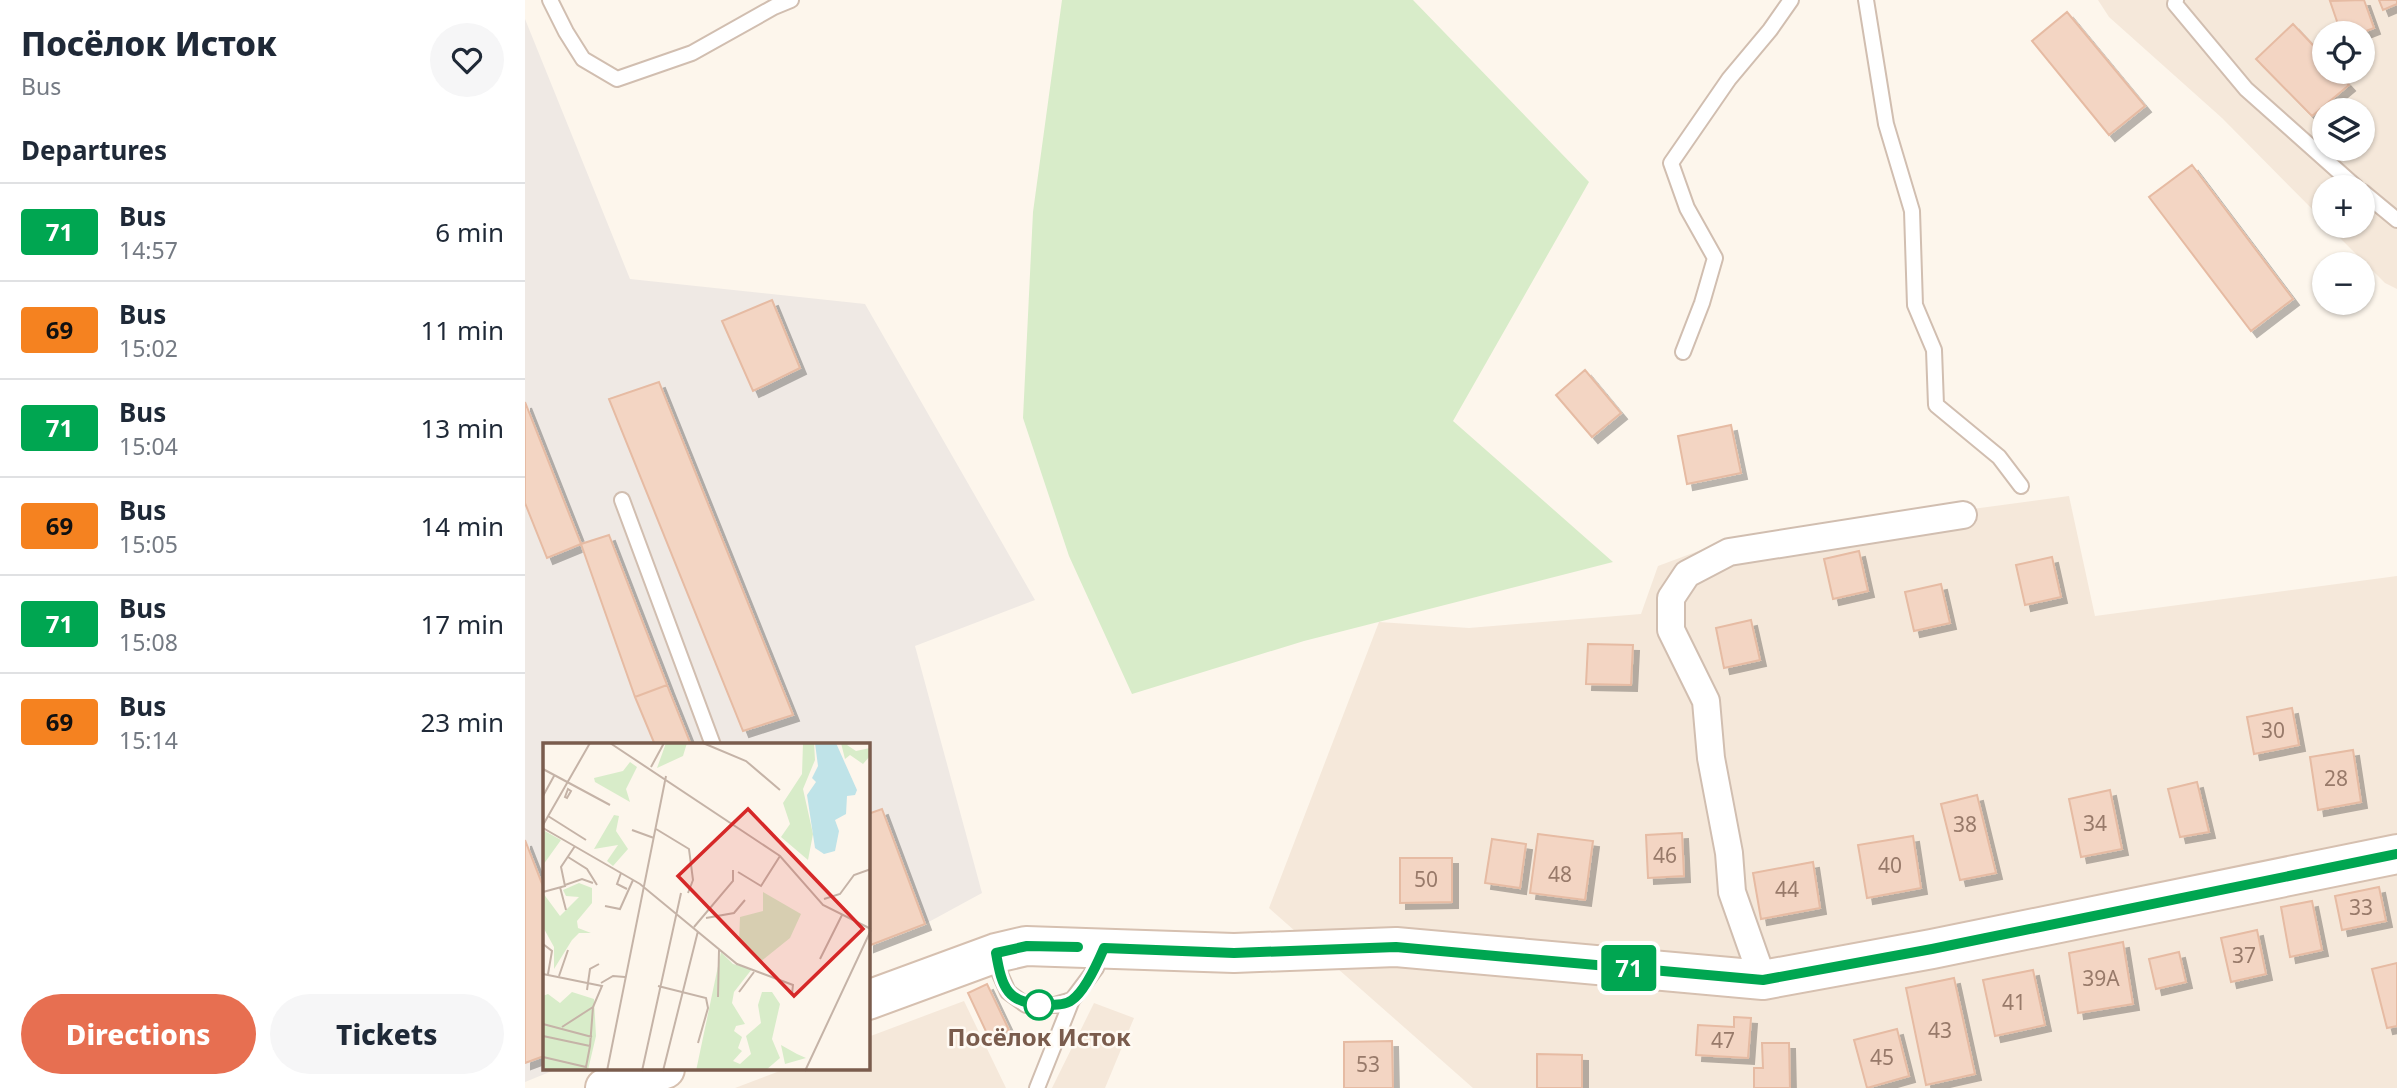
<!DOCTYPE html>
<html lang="en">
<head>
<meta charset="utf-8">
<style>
  :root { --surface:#fff; --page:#f6f6f7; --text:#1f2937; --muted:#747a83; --line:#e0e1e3; --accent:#e76f51 }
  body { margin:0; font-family:"Noto Sans",sans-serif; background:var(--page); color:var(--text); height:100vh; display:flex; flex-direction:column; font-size:26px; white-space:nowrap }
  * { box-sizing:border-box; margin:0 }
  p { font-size:23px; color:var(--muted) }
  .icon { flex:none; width:38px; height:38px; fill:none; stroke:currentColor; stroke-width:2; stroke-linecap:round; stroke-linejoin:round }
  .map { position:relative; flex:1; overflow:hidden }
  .drawer { display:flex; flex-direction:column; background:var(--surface); width:525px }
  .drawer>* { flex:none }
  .badge { padding:0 14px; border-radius:5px; font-size:24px; line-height:46px }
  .controls { position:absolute; left:1787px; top:21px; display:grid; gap:14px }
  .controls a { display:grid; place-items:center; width:63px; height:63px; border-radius:50%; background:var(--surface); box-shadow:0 2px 5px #0004; font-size:35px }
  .map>.badge { position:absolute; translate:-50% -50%; box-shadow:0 0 0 4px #fff }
  h2 { padding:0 21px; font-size:26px; line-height:63px }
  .round { display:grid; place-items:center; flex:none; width:74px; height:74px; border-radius:37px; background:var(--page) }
  .overview { display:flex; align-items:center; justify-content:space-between; height:119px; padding:0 21px }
  h1 { font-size:33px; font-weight:800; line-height:52px }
  .primary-button { display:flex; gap:14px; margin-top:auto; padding:14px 21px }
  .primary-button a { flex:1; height:80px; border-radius:42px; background:var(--accent); color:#fff; font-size:28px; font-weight:800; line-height:80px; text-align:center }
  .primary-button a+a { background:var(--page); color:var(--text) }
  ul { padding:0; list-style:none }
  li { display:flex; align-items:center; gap:21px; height:98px; padding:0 21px; border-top:2px solid var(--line) }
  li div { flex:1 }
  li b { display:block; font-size:26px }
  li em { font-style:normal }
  li .badge { min-width:77px; font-weight:700; text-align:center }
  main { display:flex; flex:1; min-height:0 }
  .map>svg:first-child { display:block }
</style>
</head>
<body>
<main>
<section class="drawer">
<div class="overview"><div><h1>Посёлок Исток</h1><p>Bus</p></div><a class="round"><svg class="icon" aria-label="heart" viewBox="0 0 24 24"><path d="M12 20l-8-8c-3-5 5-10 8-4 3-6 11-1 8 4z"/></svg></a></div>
<h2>Departures</h2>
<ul>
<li><span class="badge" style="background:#00a651;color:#fff">71</span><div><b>Bus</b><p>14:57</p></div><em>6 min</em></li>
<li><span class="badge" style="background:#f58220;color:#111">69</span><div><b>Bus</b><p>15:02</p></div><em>11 min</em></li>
<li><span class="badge" style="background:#00a651;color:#fff">71</span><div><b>Bus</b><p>15:04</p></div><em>13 min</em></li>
<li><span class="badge" style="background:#f58220;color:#111">69</span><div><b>Bus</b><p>15:05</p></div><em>14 min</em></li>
<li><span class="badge" style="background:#00a651;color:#fff">71</span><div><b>Bus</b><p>15:08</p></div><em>17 min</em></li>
<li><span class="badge" style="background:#f58220;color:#111">69</span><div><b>Bus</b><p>15:14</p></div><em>23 min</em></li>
</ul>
<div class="primary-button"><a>Directions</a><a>Tickets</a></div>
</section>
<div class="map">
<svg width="1872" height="1088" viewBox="0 0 1872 1088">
  <defs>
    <filter id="shadow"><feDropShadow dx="6" dy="6" stdDeviation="0" flood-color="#0004"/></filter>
  </defs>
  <rect width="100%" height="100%" fill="#fdf6ec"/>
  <!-- residential -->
  <path fill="#f5e8da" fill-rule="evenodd" d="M1573,0H1872V289L1860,283L1803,226H1838V187H1799V221L1697,118L1584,17ZM1799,33H1838V72H1799ZM1799,110H1838V149H1799Z
    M1544,496L1570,616L1872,576V1088H948L744,908L854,622L944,628L1116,614L1133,566L1195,543Z
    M439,1001L481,1088H210L260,1069H343V1037Z
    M569,1003L609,1018L580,1088H527Z"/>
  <!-- industrial -->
  <path fill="#efe9e4" d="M0,19L105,279L340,304L510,600L390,646L457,893L400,924L343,946V745H19V1069H32L0,1082Z"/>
  <!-- green -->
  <path fill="#d8ecc9" d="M537,0H888L1064,182L928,421L1088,562L779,641L607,694L544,556L498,418L508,212Z"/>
  <!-- building -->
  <path fill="#f3d5c3" stroke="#e6bba3" stroke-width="2" filter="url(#shadow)" d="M1839,0L1849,28L1836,33H1816L1805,1Z
    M1854,0H1872V4L1858,10Z
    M1542,12L1620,106L1584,135L1507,41Z
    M1768,24L1799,57V72H1812L1824,85L1787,116L1731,59Z
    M1667,165L1768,299L1726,331L1624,197Z
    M247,300L275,368L228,391L197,321Z
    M1060,370L1096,413L1067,437L1031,395Z
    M134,382L268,715L218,731L84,399Z
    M0,402L56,544L22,558L0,503Z
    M1206,425L1216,473L1162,484L1153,436Z
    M84,535L142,685L110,697L56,544Z
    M1334,551L1343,591L1308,599L1299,559Z
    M1527,557L1536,597L1500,605L1491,565Z
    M1416,584L1425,623L1389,631L1380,592Z
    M1226,620L1235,660L1199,668L1191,628Z
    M1063,644L1108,645L1106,685L1061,684Z
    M142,685L166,745H130L110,697Z
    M1767,708L1774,745L1729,754L1722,717Z
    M1828,750L1836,802L1793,810L1785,757Z
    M1672,782L1684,832L1655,837L1643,789Z
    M1585,790L1597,849L1556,857L1544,799Z
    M1452,795L1471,873L1435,880L1416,804Z
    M357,809L400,924L343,946V814Z
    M1157,833L1159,876L1123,878L1121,835Z
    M1013,834L1068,841L1060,900L1005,893Z
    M1388,836L1396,888L1342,898L1333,845Z
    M967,839L1001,844L995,888L960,883Z
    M0,840L19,889V1056L0,1063Z
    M875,858H927V902L875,903Z
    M1288,862L1295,908L1236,919L1228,873Z
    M1854,887L1861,921L1817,930L1810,896Z
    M1787,901L1797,950L1765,957L1756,907Z
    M1732,930L1741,974L1706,982L1696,938Z
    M1598,942L1608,1004L1553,1013L1544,953Z
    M1654,952L1661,982L1631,989L1624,959Z
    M1872,963V1026L1862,1028L1847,969Z
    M1508,970L1520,1025L1470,1036L1458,980Z
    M1429,978L1450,1074L1401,1085L1381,988Z
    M462,984L484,1030L465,1040L443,993Z
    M1209,1017L1226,1018L1223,1058L1171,1055L1173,1025L1209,1027Z
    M1372,1029L1384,1076L1342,1088L1329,1040Z
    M867,1041L868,1088H819V1042Z
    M1237,1043H1264L1265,1088H1229V1068H1238Z
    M1012,1054L1057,1055V1088H1012Z"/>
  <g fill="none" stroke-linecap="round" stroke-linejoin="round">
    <!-- lane casing -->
    <g stroke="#d1beb0" stroke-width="18">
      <path id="lane" d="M25,0L41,32L58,59L92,79L167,53L249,7L266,0
        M1341,0L1361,124L1387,211L1390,305L1409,350L1411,405L1474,457L1496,486
        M1651,0L1650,4L1721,89L1831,187
        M1838,192L1872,220
        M1158,352L1177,303L1190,258L1162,208L1146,163L1204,79L1245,30L1266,0
        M97,500L188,745
        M471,955L475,974L483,992L501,1005H530L547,1000L571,968L577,952
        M512,1088L547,1000"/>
    </g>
    <!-- street casing -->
    <g stroke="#d1beb0" stroke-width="30">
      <path id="street" d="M1238,980L1207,892L1204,853L1186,758L1181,701L1146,630V598L1162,574L1204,552L1438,515"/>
    </g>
    <!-- secondary casing -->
    <g stroke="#d6c0b0" stroke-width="42">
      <path id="secondary" d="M343,1000L471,953L501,946L709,953L871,947L1238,980L1407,949L1872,854
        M80,1088L140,1069"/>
    </g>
    <!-- lane -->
    <use href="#lane" stroke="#fff" stroke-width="14"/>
    <!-- street -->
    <use href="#street" stroke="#fff" stroke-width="26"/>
    <!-- secondary -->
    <use href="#secondary" stroke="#fff" stroke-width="38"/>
  </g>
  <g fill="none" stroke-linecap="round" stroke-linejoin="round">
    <!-- line casing -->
    <g stroke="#fff" stroke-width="16">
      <path id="line" d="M553,947L502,946L471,953C477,988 482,1004 521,1005C529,1005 541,1005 547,1000C560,991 573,962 579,948L709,953L871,947L1238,980L1407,949L1872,854"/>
    </g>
    <!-- line -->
    <use href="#line" stroke="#00a651" stroke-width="10"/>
  </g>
  <!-- markers -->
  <circle fill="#fff" stroke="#00a651" stroke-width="3.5" cx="514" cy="1005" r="14"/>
  <g text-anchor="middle" stroke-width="5" stroke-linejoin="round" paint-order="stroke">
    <!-- number labels -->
    <g font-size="21" fill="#987a6a">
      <text x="1748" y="738">30</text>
      <text x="1811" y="786">28</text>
      <text x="1570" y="831">34</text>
      <text x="1440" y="832">38</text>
      <text x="1140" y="863">46</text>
      <text x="1365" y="873">40</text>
      <text x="1035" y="882">48</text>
      <text x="901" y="887">50</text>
      <text x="1262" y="897">44</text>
      <text x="1836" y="915">33</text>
      <text x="1719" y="963">37</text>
      <text x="1576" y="986">39А</text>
      <text x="1489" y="1010">41</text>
      <text x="1415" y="1038">43</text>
      <text x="1198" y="1048">47</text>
      <text x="1357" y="1065">45</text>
      <text x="843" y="1072">53</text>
    </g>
    <!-- stop labels -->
    <g font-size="24" font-weight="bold" fill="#7a5c4d" stroke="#fffaf3">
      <text x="514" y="1046">Посёлок Исток</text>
    </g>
  </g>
  <!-- overview -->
  <g transform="translate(18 743)">
    <rect width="327" height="327" fill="#fdf6ec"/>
    <path d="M123,0H144L140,13L114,25ZM260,0H271L272,17L260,46L270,91L265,117L238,94L247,81L240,60L259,31ZM298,0H312L304,2L313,8L327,5V13L320,21L307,12L302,16ZM87,19L94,24L83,46L87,59L52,39L51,35L80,28ZM71,72L76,73L73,88L85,106L70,123L64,118L75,102L51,106ZM0,87L18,97L0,122ZM36,140L49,145V160L34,178L35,185L48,190H36L29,197L11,226V204L0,184V150L17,173L36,154L23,153L20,147ZM220,149L258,171L247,195L217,219L196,198L197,174L220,168ZM178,209L190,221L209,226L191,249L189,260L202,281L193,283L191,288L199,294L195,305L199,308L190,318L197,321L208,311L203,293L218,280L215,262L219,249H229L237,261L229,296L237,315L223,327L153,328ZM29,249L51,256L53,293L45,327H0V253L5,251L17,260ZM238,302L254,311L263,315L242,321Z" fill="#d8ecc9"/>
    <path d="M272,0H293L314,47L312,52L304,53L303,71L292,77L296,88L292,108L281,111L272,105L264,52L273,39L269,35L275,23Z" fill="#bfe3e8"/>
    <path fill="none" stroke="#c5b3a7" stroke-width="2" d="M67,0L237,113L280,162L328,186M160,0L203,18L237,47M108,24L121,0M0,26L67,62M25,46L28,48L24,55L22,54ZM0,53L11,33M5,73L43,97M0,82L47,0M0,85L97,141L194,221L250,242L249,251M113,86L146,106L150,137L145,150M89,87L111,95M25,114L44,126L54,142M195,129L218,143L237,113M78,130L74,141L84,146M22,142L39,136L50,140M17,144L23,167M0,149L22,143L18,124L32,103M281,156L297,151L311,132L328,126M62,163L77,166L90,137M163,175L191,170L202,157M151,184L190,138V127M0,201L9,208L5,231M277,216L299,172M0,231L59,243L50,264L47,303L0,293M16,233L25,207M58,240L70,233L82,234M115,243L163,255L165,265L155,300M44,247L47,226L56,221M196,249L211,229M175,254L176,207M0,281L49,294M19,284L50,264M0,314L43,324L47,303M64,328L123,33M99,328L138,150M120,328L155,188M262,328L328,187"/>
    <path fill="#d62828" fill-opacity="0.15" stroke="#d62828" stroke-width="3.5" d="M205,66L320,186L251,253L135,133Z"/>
    <rect width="327" height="327" fill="none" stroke="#7a5c4d" stroke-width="3.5"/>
  </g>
</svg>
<div class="controls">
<a><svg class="icon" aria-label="locate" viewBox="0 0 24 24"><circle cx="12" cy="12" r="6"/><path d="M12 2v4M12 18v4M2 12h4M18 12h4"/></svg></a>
<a><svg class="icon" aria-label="layers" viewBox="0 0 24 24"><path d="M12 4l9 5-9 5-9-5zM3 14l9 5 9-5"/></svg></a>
<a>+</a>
<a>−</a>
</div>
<b class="badge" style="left:1104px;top:968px;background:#00a651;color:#fff">71</b>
</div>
</main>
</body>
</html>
